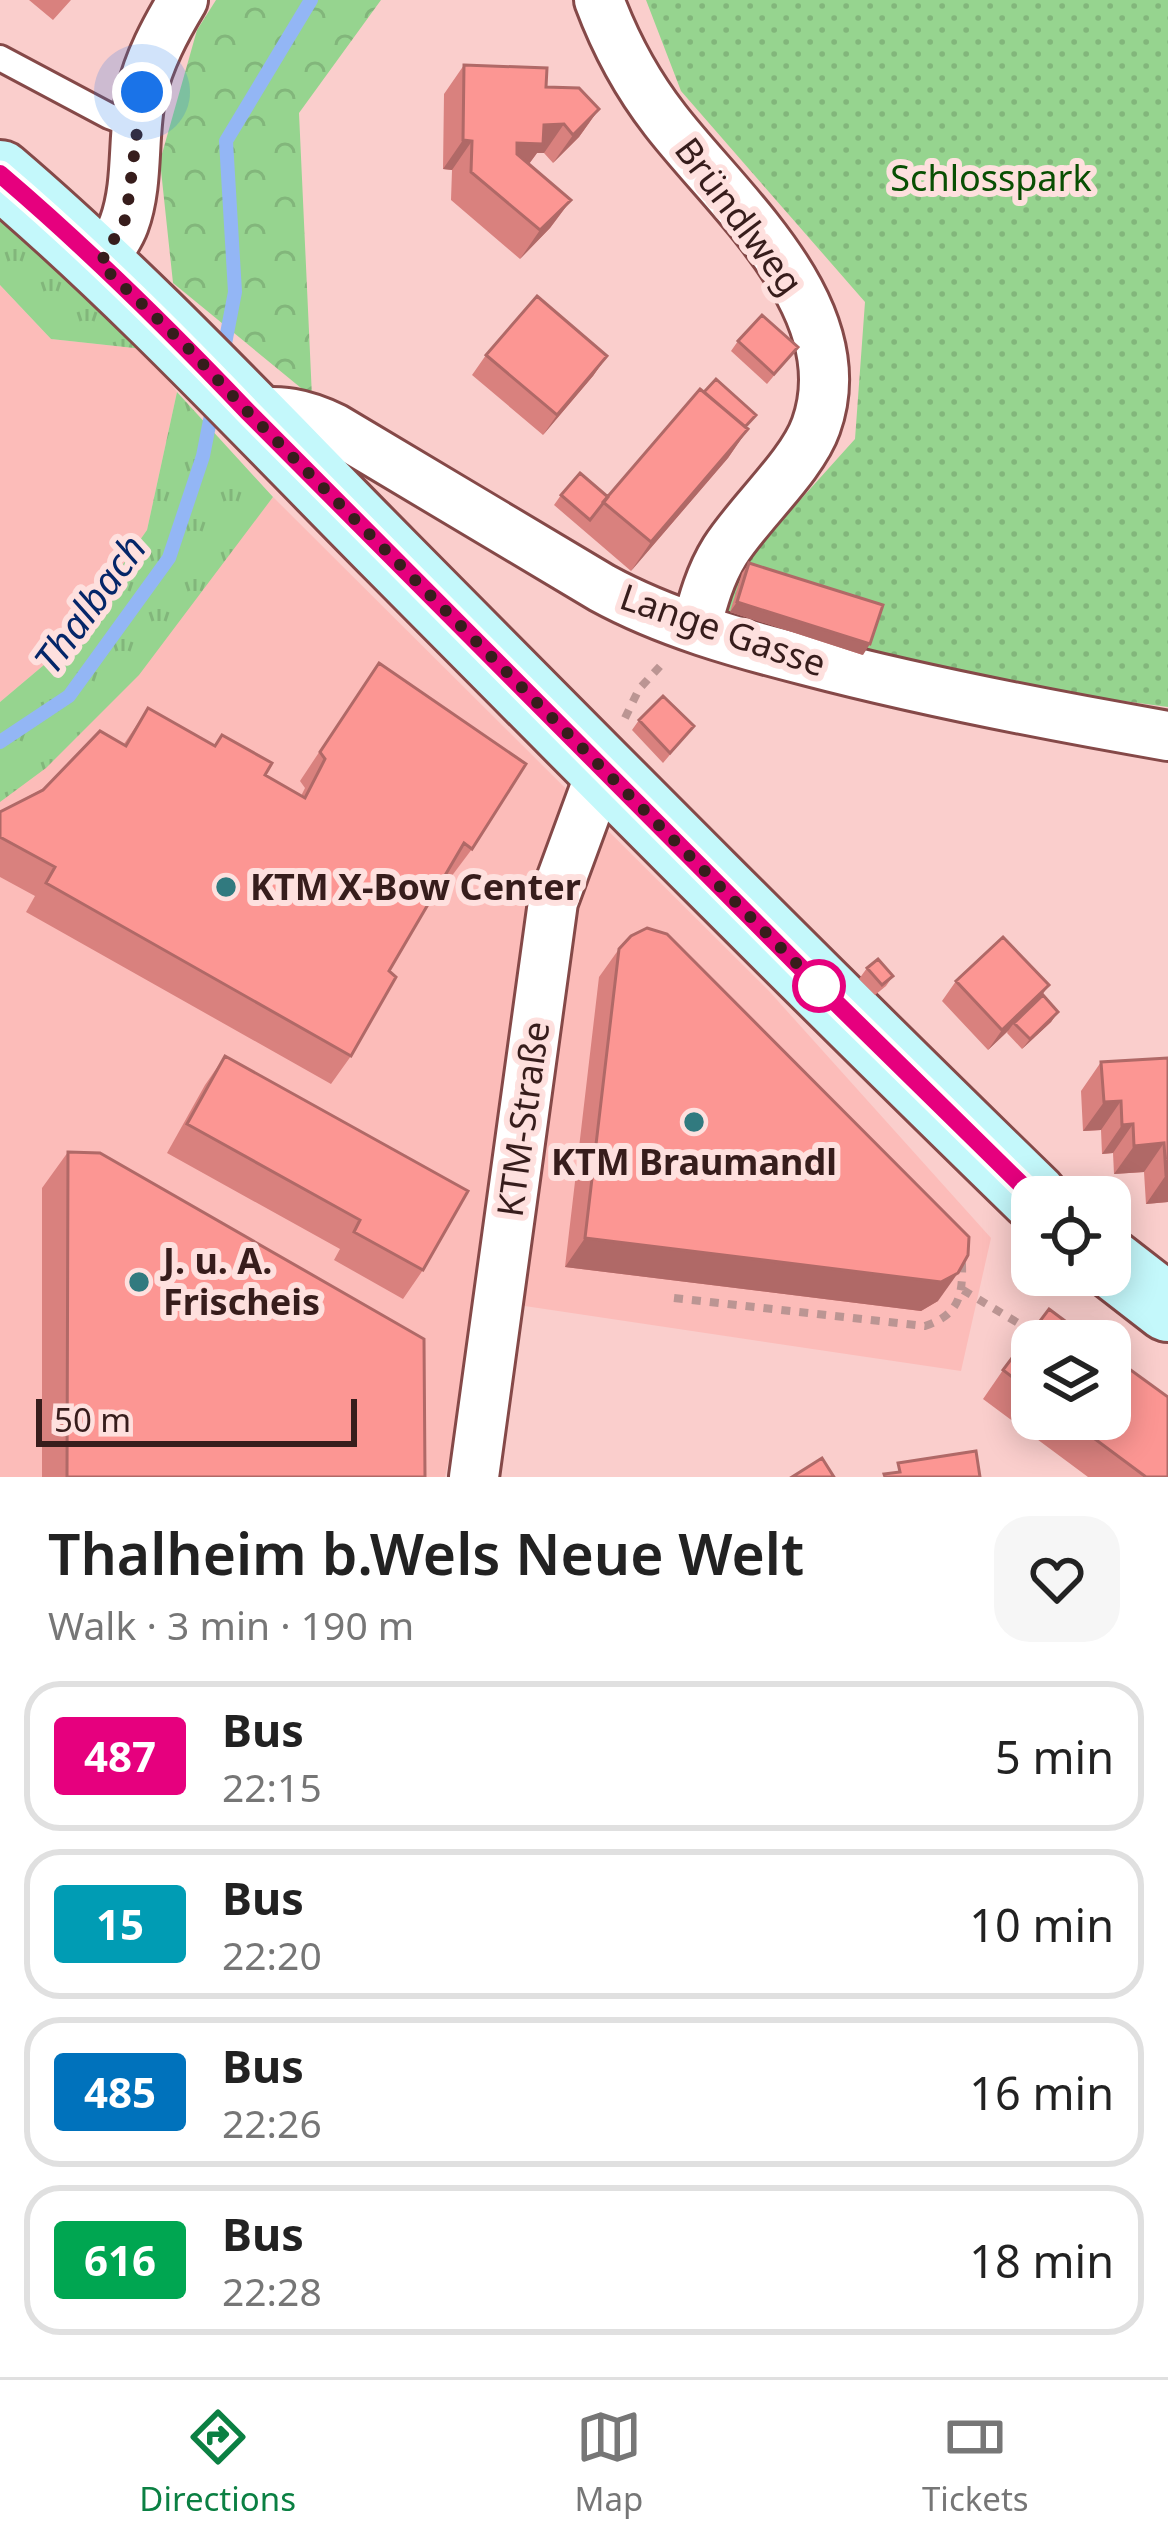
<!DOCTYPE html>
<html lang="en">
<head>
<meta charset="utf-8">
<style>
  :root { --surface:#fff; --page:#f6f6f6; --text:#222; --muted:#767676; --line:#e0e0e0; --accent:#0b8043 }
  body { margin:0; font-family:"Noto Sans",sans-serif; background:var(--page); color:var(--text); height:100vh; display:flex; flex-direction:column; font-size:45px; white-space:nowrap }
  * { box-sizing:border-box; margin:0 }
  p { font-size:39px; color:var(--muted) }
  .icon { flex:none; width:66px; height:66px; fill:none; stroke:currentColor; stroke-width:2; stroke-linecap:round; stroke-linejoin:round }
  .map { position:relative; height:1477px; overflow:hidden }
  .panel { display:flex; flex-direction:column; background:var(--surface); flex:1 }
  .panel>* { flex:none }
  .badge { padding:0 24px; border-radius:9px; font-size:42px; line-height:78px }
  .buttons { position:absolute; left:1011px; top:1176px; display:grid; gap:24px }
  .buttons a { display:grid; place-items:center; width:120px; height:120px; border-radius:24px; background:var(--surface); box-shadow:0 6px 30px #0003; font-size:60px }
  .scale { position:absolute; left:36px; bottom:30px; width:321px; box-sizing:border-box; padding-left:12px; border:6px solid #371d1c; border-top:0; font-size:33px; line-height:42px; white-space:nowrap; color:#371d1c; -webkit-text-stroke:9px #fee0de; paint-order:stroke }
  .you { position:absolute; width:60px; height:60px; margin:-30px; border:9px solid #fff; border-radius:50%; background:#1a73e8; box-shadow:0 0 0 18px #1a73e833 }
  .map>.badge { position:absolute; translate:-50% -50%; box-shadow:0 0 0 6px #fff }
  .round { display:grid; place-items:center; flex:none; width:126px; height:126px; border-radius:36px; background:var(--page) }
  .summary { display:flex; align-items:center; justify-content:space-between; height:204px; padding:0 48px }
  h1 { font-size:57px; font-weight:600; line-height:90px }
  ul { padding:0; list-style:none }
  li { display:flex; align-items:center; gap:36px; height:150px; margin:0 24px 18px; padding:0 24px; border:6px solid var(--line); border-radius:36px }
  li div { flex:1 }
  li b { display:block; font-size:45px }
  li em { font-style:normal }
  li .badge { min-width:132px; font-weight:700; text-align:center }
  .tabs { display:flex; justify-content:space-around; align-items:center; height:168px; border-top:3px solid var(--line); background:var(--surface); font-size:33px; color:var(--muted) }
  .tabs a { display:grid; justify-items:center; gap:6px }
  .tabs .active { color:var(--accent) }
  .map>svg:first-child { display:block }
</style>
</head>
<body>
<div class="map">
<svg width="1168" height="1477" viewBox="0 0 1168 1477">
  <defs>
    <pattern id="grass-tufts" width="24" height="20" patternUnits="userSpaceOnUse" patternTransform="scale(3)"><rect width="24" height="20" fill="#96d48f"/><path d="M3 7l-1-3M5 7V3M7 7l1-3M15 17l-1-3M17 17v-4M19 17l1-3" fill="none" stroke="#82b67b"/></pattern>
    <pattern id="forest-crowns" width="20" height="18" patternUnits="userSpaceOnUse" patternTransform="scale(3)"><rect width="20" height="18" fill="#96d48f"/><path d="M2 6a3 3 0 1 1 6 0M12 15a3 3 0 1 1 6 0" fill="none" stroke="#82b67b"/></pattern>
    <pattern id="park-dots" width="8" height="8" patternUnits="userSpaceOnUse" patternTransform="scale(3)"><rect width="8" height="8" fill="#96d48f"/><path d="M2 2h.1M6 6h.1" fill="none" stroke="#82b67b" stroke-width="1.8" stroke-linecap="round"/></pattern>
  </defs>
  <rect width="100%" height="100%" fill="#facecc"/>
  <!-- built -->
  <path fill="#fcbcb9" d="M0,285L51,339L143,349L177,392L147,530L64,648L0,702Z
    M273,497L769,991L991,1238L961,1371L484,1300L445,1477H0V799L76,738Z"/>
  <!-- grass -->
  <path fill="url(#grass-tufts)" d="M0,216L143,349L51,339L0,285Z
    M177,392L273,497L139,675L46,768L0,802V702L64,648L147,530Z"/>
  <!-- forest -->
  <path fill="url(#forest-crowns)" d="M216,0H381L299,113L312,397L173,283L160,161L197,30Z"/>
  <!-- park -->
  <path fill="url(#park-dots)" d="M646,0H1168V707L900,671L719,617L757,548L855,439L865,302L681,91Z"/>
  <g fill="none" stroke-linecap="round" stroke-linejoin="round">
    <!-- stream -->
    <path stroke="#93b6f5" stroke-width="14" d="M223,354L235,292L226,141L311,0
      M0,742L69,696L169,558L203,456L213,405"/>
    <!-- lane casing -->
    <g stroke="#854948" stroke-width="30">
      <path id="lane" d="M0,58L109,116L136,126"/>
    </g>
    <!-- street casing -->
    <g stroke="#854948" stroke-width="54">
      <path id="street" d="M599,0C615,43 637,84 665,120C728,202 858,309 816,426C802,466 749,513 725,551C710,575 703,601 696,628
        M100,264C109,251 119,238 124,224C139,183 132,136 141,94C149,60 165,30 183,0
        M248,412C284,411 301,412 334,428L602,588C666,623 738,643 809,661C927,692 1047,715 1168,736
        M474,1477L553,902L602,769"/>
    </g>
    <!-- secondary casing -->
    <g stroke="#854948" stroke-width="72">
      <path id="secondary" d="M0,174C138,292 262,426 390,555C603,770 817,986 1034,1197
        M1110,1263L1168,1308"/>
    </g>
    <!-- path -->
    <path stroke="#bb9593" stroke-width="8" stroke-dasharray="9 9" stroke-linecap="butt" d="M625,718L639,689L664,662
      M963,1290L1033,1332L1040,1333
      M674,1298L925,1326C958,1315 963,1297 962,1264L960,1261"/>
    <!-- lane -->
    <use href="#lane" stroke="#fff" stroke-width="24"/>
    <!-- street -->
    <use href="#street" stroke="#fff" stroke-width="48"/>
    <!-- secondary -->
    <use href="#secondary" stroke="#c4f8fb" stroke-width="66"/>
  </g>
  <!-- wall -->
  <path fill="#d9817e" d="M29,0H71L53,20Z
    M464,65L546,87L599,109L579,137L553,163L544,153H537L529,164L571,200L550,228L520,259L451,200L452,170L443,169L444,94Z
    M738,341L798,347L767,384L731,351Z
    M486,355L607,356L593,376L543,435L472,375Z
    M746,428L748,429L728,458L631,571L554,505L561,495L608,497Z
    M749,563L863,655L730,612L742,573Z
    M359,692L472,849L451,877L446,873L389,971L351,1056L331,1084L26,912L35,896L0,877V812L124,744L148,708L214,746L222,735L265,775L301,796L305,788L300,781Z
    M639,720L694,726L663,763L632,730Z
    M619,949L938,1301L921,1311L565,1267L599,977Z
    M867,968L893,976L886,986L875,995L859,979Z
    M956,981L1043,995L1058,1012L1051,1022L1022,1049L1007,1033L1008,1031L988,1050L942,1001Z
    M225,1056L423,1270L403,1299L334,1260L340,1249L167,1153L205,1085Z
    M1168,1058V1202L1146,1204L1144,1172L1114,1174L1113,1153L1102,1154L1101,1130L1083,1131L1081,1091L1101,1062Z
    M68,1152L425,1477H42V1188Z
    M1032,1341V1419H1110L1168,1477H1088L983,1399L1003,1370Z"/>
  <!-- shaded-wall -->
  <path fill="#b06967" d="M599,109L579,137L553,163L573,135Z
    M564,124L544,153H537L523,172L497,171L517,143L544,125Z
    M463,140L472,141L452,170L443,169Z
    M571,200L550,228L520,259L540,230Z
    M607,356L593,376L543,435L557,415Z
    M748,429L728,458L631,571L651,542Z
    M737,602L870,644L863,655L730,612Z
    M1049,985L1035,1005L1014,1023L1008,1031L988,1050L1002,1030Z
    M1058,1012L1051,1022L1022,1049L1030,1039Z
    M1121,1101L1101,1130L1083,1131L1104,1102Z
    M1133,1124L1113,1153L1102,1154L1122,1125Z
    M1164,1143L1144,1172L1114,1174L1134,1146Z
    M1166,1175H1168V1202L1146,1204Z
    M585,1238L958,1273L938,1301L921,1311L565,1267Z"/>
  <!-- building -->
  <path fill="#fc9693" stroke="#b06967" stroke-width="3" d="M464,65L547,68L546,87L579,88L599,109L573,135L564,124L544,125L543,144L517,143V154L571,200L540,230L471,172L472,141L463,140Z
    M537,296L607,356L557,415L486,355Z
    M762,315L798,347L774,374L738,341Z
    M716,379L756,415L745,427L704,392Z
    M700,389L748,429L651,542L603,502Z
    M580,473L608,497L590,520L561,495Z
    M749,563L883,605L870,644L737,602Z
    M379,663L526,764L472,849L464,843L389,971L396,977L351,1056L46,883L55,867L0,837V812L43,790L100,731L126,746L148,708L215,746L222,735L272,763L265,775L305,798L325,759L320,752Z
    M663,696L694,726L670,753L639,720Z
    M647,928L667,934L969,1237L968,1255L958,1273L941,1282L585,1238L619,949L631,936Z
    M1003,937L1049,985L1002,1030L956,981Z
    M878,959L893,976L882,985L867,968Z
    M1043,995L1058,1012L1030,1039L1014,1023Z
    M225,1056L468,1191L423,1270L354,1232L360,1220L187,1124Z
    M1168,1058V1175H1166L1164,1143L1134,1146L1133,1124L1122,1125L1121,1101L1104,1102L1101,1062Z
    M68,1152L100,1153L424,1339L425,1477H67Z
    M1049,1309L1092,1341H1032V1392L1003,1370Z
    M1110,1355L1168,1397V1477H1146L1068,1419H1110Z
    M976,1451L980,1477H885L884,1474L900,1472L898,1463Z
    M822,1458L834,1477H792Z"/>
  <g fill="none" stroke-linecap="round" stroke-linejoin="round">
    <!-- line casing -->
    <g stroke="#fff" stroke-width="27">
      <path id="line" d="M0,174C87,248 169,329 248,412L819,986L1034,1197"/>
    </g>
    <!-- line -->
    <use href="#line" stroke="#e6007e" stroke-width="18"/>
    <!-- walk -->
    <path stroke="#371d1c" stroke-width="12" stroke-dasharray="0 21.6" d="M142,92L126,218L100,264L187,347L248,412L819,986"/>
  </g>
  <!-- markers -->
  <g fill="#317a7f" stroke="#fee0de" stroke-width="4.5">
    <circle cx="226" cy="887" r="12"/>
    <circle cx="694" cy="1122" r="12"/>
    <circle cx="139" cy="1282" r="12"/>
  </g>
  <circle fill="#fff" stroke="#e6007e" stroke-width="6" cx="819" cy="986" r="24"/>
  <g text-anchor="middle" stroke-width="12" stroke-linejoin="round" paint-order="stroke">
    <!-- park labels -->
    <g font-size="36" fill="#094f03" stroke="#fee0de">
      <text x="991" y="191">Schlosspark</text>
    </g>
    <!-- street labels -->
    <g font-size="36" fill="#371d1c" stroke="#fee0de">
      <text transform="translate(739 216) rotate(53)" y="13">Bründlweg</text>
      <text transform="translate(723 630) rotate(19)" y="13">Lange Gasse</text>
      <text transform="translate(523 1119) rotate(-82)" y="13">KTM-Straße</text>
    </g>
    <!-- poi labels -->
    <g font-size="36" font-weight="bold" fill="#371d1c" stroke="#fee0de" text-anchor="start">
      <text x="250" y="900">KTM X-Bow Center</text>
      <text x="694" y="1175" text-anchor="middle">KTM Braumandl</text>
      <text x="163" y="1274">J. u. A.<tspan x="163" dy="41">Frischeis</tspan></text>
    </g>
    <!-- water labels -->
    <g font-size="39" font-style="italic" fill="#052669" stroke="#fee0de">
      <text transform="translate(90 604) rotate(-54)" y="14">Thalbach</text>
    </g>
  </g>
</svg>
<div class="buttons">
<a><svg class="icon" aria-label="locate" viewBox="0 0 24 24"><circle cx="12" cy="12" r="6"/><path d="M12 2v4M12 18v4M2 12h4M18 12h4"/></svg></a>
<a><svg class="icon" aria-label="layers" viewBox="0 0 24 24"><path d="M12 4l9 5-9 5-9-5zM3 14l9 5 9-5"/></svg></a>
</div>
<div class="scale">50 m</div>
<div class="you" style="left:142px;top:92px"></div>
</div>
<section class="panel">
<div class="summary"><div><h1>Thalheim b.Wels Neue Welt</h1><p>Walk · 3 min · 190 m</p></div><a class="round"><svg class="icon" aria-label="heart" viewBox="0 0 24 24"><path d="M12 20l-8-8c-3-5 5-10 8-4 3-6 11-1 8 4z"/></svg></a></div>
<ul>
<li><span class="badge" style="background:#e6007e;color:#fff">487</span><div><b>Bus</b><p>22:15</p></div><em>5 min</em></li>
<li><span class="badge" style="background:#009cb4;color:#fff">15</span><div><b>Bus</b><p>22:20</p></div><em>10 min</em></li>
<li><span class="badge" style="background:#0072bc;color:#fff">485</span><div><b>Bus</b><p>22:26</p></div><em>16 min</em></li>
<li><span class="badge" style="background:#00a651;color:#fff">616</span><div><b>Bus</b><p>22:28</p></div><em>18 min</em></li>
</ul>
</section>
<nav class="tabs">
<a class="active"><svg class="icon" aria-label="directions" viewBox="0 0 24 24"><path d="M12 3l9 9-9 9-9-9zM9 14v-3h6M13 9l2 2-2 2"/></svg>Directions</a>
<a><svg class="icon" aria-label="map" viewBox="0 0 24 24"><path d="M3 6l6-2 6 2 6-2v14l-6 2-6-2-6 2zM9 4v14M15 6v14"/></svg>Map</a>
<a><svg class="icon" aria-label="tickets" viewBox="0 0 24 24"><path d="M3 7h18v10H3zM15 7v10"/></svg>Tickets</a>
</nav>
</body>
</html>
